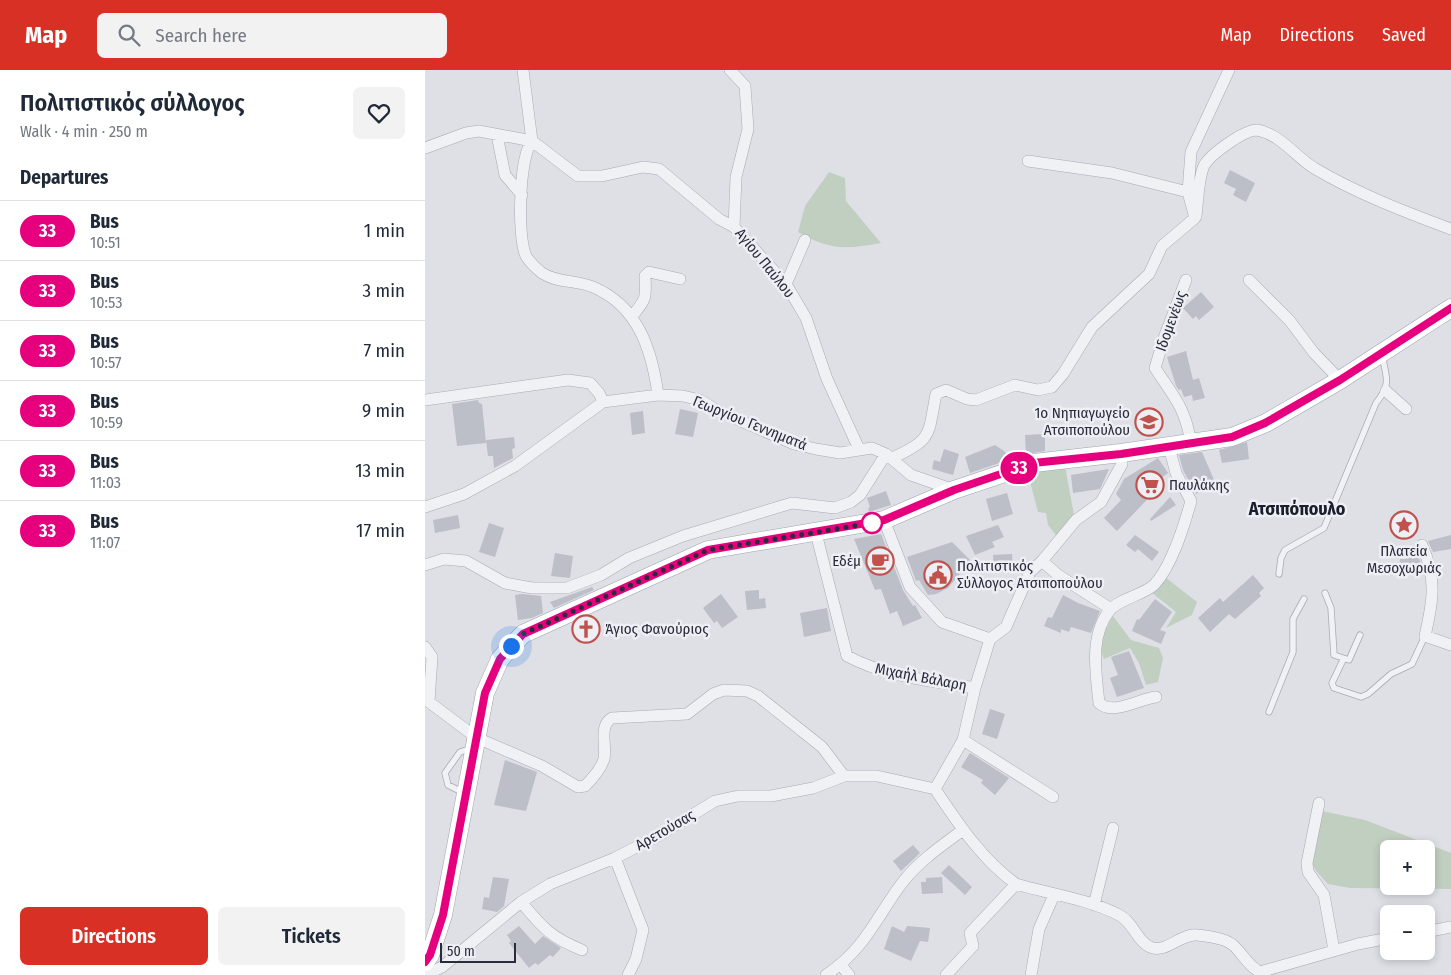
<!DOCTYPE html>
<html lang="en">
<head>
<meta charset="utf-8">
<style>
  :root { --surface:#fff; --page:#f2f2f3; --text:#1f2937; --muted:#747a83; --line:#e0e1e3; --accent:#d93025 }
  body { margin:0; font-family:"Fira Sans Condensed",sans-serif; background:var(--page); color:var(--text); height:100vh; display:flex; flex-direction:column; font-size:19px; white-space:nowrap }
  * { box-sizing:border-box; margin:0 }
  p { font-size:16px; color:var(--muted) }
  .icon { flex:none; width:28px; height:28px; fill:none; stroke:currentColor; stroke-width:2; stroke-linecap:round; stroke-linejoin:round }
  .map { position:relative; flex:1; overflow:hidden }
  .details { display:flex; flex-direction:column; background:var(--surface); width:425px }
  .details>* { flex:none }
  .badge { padding:0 10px; border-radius:16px; font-size:18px; line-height:32px }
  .fabs { position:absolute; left:955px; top:770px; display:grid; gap:10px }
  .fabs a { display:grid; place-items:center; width:55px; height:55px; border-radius:8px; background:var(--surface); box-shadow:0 2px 8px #0003; font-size:25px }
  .scale { position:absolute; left:15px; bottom:12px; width:76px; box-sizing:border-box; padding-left:5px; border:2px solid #292c3b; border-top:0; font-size:14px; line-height:18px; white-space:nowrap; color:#292c3b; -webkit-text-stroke:4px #edeff4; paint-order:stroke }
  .you { position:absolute; width:25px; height:25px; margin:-12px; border:4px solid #fff; border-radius:50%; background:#1a73e8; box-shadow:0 0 0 8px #1a73e833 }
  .map>.badge { position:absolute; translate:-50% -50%; box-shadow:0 0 0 2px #fff }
  h2 { padding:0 20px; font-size:19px; line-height:45px }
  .round { display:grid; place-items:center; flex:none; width:52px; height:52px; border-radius:8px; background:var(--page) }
  .overview { display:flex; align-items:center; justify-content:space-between; height:85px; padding:0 20px }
  h1 { font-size:24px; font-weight:600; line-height:38px }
  .button { display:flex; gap:10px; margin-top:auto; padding:10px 20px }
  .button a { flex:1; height:58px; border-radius:8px; background:var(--accent); color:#fff; font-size:20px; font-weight:600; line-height:58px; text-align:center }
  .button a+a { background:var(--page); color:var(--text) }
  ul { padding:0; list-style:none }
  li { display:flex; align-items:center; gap:15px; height:60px; padding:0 20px; border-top:1px solid var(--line) }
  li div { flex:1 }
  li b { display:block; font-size:19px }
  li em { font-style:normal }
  li .badge { min-width:55px; font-weight:700; text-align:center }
  header { display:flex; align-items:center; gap:30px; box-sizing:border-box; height:70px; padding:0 25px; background:var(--accent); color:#fff }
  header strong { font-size:24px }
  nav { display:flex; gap:28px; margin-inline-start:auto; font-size:18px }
  .search { width:350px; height:45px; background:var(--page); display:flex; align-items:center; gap:12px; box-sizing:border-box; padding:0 18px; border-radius:8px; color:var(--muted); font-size:19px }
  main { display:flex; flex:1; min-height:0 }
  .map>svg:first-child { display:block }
</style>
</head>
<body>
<header>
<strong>Map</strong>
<div class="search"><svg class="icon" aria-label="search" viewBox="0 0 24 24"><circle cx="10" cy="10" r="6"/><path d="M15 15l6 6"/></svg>Search here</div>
<nav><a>Map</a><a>Directions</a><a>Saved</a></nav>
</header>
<main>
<section class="details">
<div class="overview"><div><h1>Πολιτιστικός σύλλογος</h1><p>Walk · 4 min · 250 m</p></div><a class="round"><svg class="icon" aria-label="heart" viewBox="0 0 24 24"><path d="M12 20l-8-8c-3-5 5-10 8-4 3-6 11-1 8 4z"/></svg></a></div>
<h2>Departures</h2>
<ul>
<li><span class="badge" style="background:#e6007e;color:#fff">33</span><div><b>Bus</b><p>10:51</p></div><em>1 min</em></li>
<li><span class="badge" style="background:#e6007e;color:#fff">33</span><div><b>Bus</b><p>10:53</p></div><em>3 min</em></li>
<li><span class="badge" style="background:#e6007e;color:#fff">33</span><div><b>Bus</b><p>10:57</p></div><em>7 min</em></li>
<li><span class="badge" style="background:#e6007e;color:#fff">33</span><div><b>Bus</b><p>10:59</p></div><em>9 min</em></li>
<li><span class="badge" style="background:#e6007e;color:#fff">33</span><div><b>Bus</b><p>11:03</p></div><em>13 min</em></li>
<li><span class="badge" style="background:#e6007e;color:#fff">33</span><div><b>Bus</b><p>11:07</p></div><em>17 min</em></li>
</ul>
<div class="button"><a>Directions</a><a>Tickets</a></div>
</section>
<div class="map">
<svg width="1026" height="905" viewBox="0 0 1026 905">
  <rect width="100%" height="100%" fill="#dee0e6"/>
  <!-- green -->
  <path fill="#c1cfc0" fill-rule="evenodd" d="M404,102L420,108L421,131L456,173C420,179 406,181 373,162L380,136Z
    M640,396L649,445L631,465L623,455L621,443L613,442L603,404Z
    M740,507L772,532L767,545L741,558L751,542L726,522Z
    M688,546L706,570L734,578L738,588L733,612L721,615L714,593L705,578L679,589C672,573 680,561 688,546Z
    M897,741L940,750L1026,783V819L925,818L903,814L891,801L886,791ZM964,779H1001V816H964Z"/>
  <!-- building -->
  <path fill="#bcbec8" d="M805,100L830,113L821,132L808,125L811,119L799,113Z
    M776,222L789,237L774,250L771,246L768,249L758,238Z
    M761,281L768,310L774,308L780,328L768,331L767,325L759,327L756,319L754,320L751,316L742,287Z
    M53,330L54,333L57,334L61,373L32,376L27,334Z
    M255,339L273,343L268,367L250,364Z
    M218,341L220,363L207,365L205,343Z
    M620,364V381L601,384L600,365Z
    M89,367L90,378L87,379L88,388L69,398L68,386H63L61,370Z
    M822,372L824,389L797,393L794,380Z
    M570,375L579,381L586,389L545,403L540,387Z
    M519,379L534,384L528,405L507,399L509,390L515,392Z
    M777,382L790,412L771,424L758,400L754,385Z
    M733,388L743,403L735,409L738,413L692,461L679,448L696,430L691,424L699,409Z
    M684,399L675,419L648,423L646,405Z
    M461,421L466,435L444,442L443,438L445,437L442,428Z
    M582,423L588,444L567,451L561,429Z
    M745,427L751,435L726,451L725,449Z
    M33,445L35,458L10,463L8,450Z
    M64,453L79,458L70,487L54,482Z
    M573,455L579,467L567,472L570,477L550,485L541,466Z
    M456,464L478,520L488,536L490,535L497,548L478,556L472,541L465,544L456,519L450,520L429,469Z
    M710,465L734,482L727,491L713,479L710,482L701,475Z
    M1026,465V479L1008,482L1003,471Z
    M527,472L546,491L523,518L511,524L503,525L494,510L491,511L482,487Z
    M130,483L148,486L145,508L126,506Z
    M587,484L588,501L569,502L568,485Z
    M982,484L993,485L998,500H990L989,505L980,504V498H974L975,489H981Z
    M828,505L839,518L834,523L836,526L810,549L804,544L785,562L773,548L795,528L798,532Z
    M167,517L169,520L129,538L125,532Z
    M334,520V529L340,528L341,538L322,540L320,521Z
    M97,524L116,526L118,543L107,548L93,550L90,525Z
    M296,524L313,547L297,558L292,551L289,553L278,538Z
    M638,525L653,533L675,541L666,563L646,557L644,562L636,559V563L619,556L623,547L627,548Z
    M730,529L747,542L735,560L741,562L736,574L707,561L712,549L714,550Z
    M402,538L406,561L379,567L375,543Z
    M168,548L173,560L154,569L148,557Z
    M704,581L719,618L692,627L685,608L693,605L686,587Z
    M565,639L580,644L572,669L557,664Z
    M545,683L584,708L570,725L556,713L558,710L536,697Z
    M80,690L112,702L101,741L69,735Z
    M488,775L495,783L476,801L468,791Z
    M524,795L547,817L540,825L516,803Z
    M68,807L84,809L79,836L72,842L57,839L59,827L64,828Z
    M517,807L518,823L497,824L496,812H501V808Z
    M94,856L110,874L118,866L136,878L128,887L125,885L113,895L110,893L104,898L84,873L86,871L82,865Z
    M467,856L479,862L482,856L505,858L503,872L495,871L486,891L459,879Z"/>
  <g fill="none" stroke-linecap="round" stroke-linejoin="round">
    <!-- service casing -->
    <g stroke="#a8aab3" stroke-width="7">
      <path id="service" d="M854,504L856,488L860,480L899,458L951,333C966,315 962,308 957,286
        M900,523L906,538L909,585L924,590L935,565
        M918,590L907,613L909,618L936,627L943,624L966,604L987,594L1000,566
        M844,642L868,582V549L879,529
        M39,723L23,715L20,703L35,682L47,678"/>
    </g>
    <!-- minor casing -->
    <g stroke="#a8aab3" stroke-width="12">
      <path id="minor" d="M305,0L320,16L323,59L311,107L309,157L361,214L381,248L402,309L434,379
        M72,65L80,105L97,125
        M0,78L41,63L54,61L107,71L98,0
        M603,91L687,103L763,122
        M771,146C773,131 773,112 778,98C782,86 819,60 832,60C855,64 870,86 889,98C931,123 980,142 1026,159
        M761,210L739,268L730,298C749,327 760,337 766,373
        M824,210L865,251L889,283L915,310
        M361,214L380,170
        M207,246C222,229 221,227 220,206L224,202L255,209
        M961,321L981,339
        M233,325C227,280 213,236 168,217C152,210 132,213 117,203C112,199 104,191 101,186C92,167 94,87 107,71L153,106H177L218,97L234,99L294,149L309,157
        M0,330L143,310L165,313L174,323L178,332
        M467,388C508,370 503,365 511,324L521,320L542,329L551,330L590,315L613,320L627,317L638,304L667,257L724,204L737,176L770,148L763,122L766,82L804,0
        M0,437L39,424L90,396L178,332L233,325L258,326L275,330L293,341L369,374L391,379L415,383L447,378L461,384L486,405L529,420
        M459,450L485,517L517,552L565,569
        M391,463L422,586C461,607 507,611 550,618
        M997,475C1012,509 1008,531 1000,566L1026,575
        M617,491L633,505L686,539
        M0,495L19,489L41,491L80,513L107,518H142L176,505L204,488L258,466L367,433L410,438L426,432L435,425L461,384
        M0,577L7,587L4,632L52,668L117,696L153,717L160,716C167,709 176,699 179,689C182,676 173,656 187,648L262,644L288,624L299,620L322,621L333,626L397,677L419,706
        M731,627C713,629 689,646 674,633C671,603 664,565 685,540C694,529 718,525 729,515C747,496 759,456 766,431L751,403L744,377
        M538,670L628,727
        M510,719C533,753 557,790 591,814C625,824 663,829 694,845C708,852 712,871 725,877C741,884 756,863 772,865C782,866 801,869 808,875C818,884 823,896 835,902L933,874L964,868
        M510,719L538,670L550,618L565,569L581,557L605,502L617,491L651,450L676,432L697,394L696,383
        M894,733L882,793L883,802L899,825L909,880
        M190,788L218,860L211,889L203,905
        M96,832C118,858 125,867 157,880
        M669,835L688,758
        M1001,862L1026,857
        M416,895L424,905
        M0,905L17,897L96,832L125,814L190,788L233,766L290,731L313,726H346L388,718L419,706H452L510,719
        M401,905C441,878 450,849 477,813C494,791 515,777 538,760
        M521,905L548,876L545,863L591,814
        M606,905L614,859L629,825"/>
    </g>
    <!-- primary casing -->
    <g stroke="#9ea2b0" stroke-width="19">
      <path id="primary" d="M0,892L5,885L18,845L60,623L75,589L98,564L283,480L459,450L529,420L609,393L696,383L807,367L841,353L915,310L1026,238"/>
    </g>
    <!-- service -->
    <use href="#service" stroke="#f0f1f5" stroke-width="5.5"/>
    <!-- minor -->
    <use href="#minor" stroke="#f0f1f5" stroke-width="11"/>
    <!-- primary -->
    <use href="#primary" stroke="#fff" stroke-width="18"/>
  </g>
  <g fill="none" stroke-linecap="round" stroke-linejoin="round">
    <!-- line casing -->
    <g stroke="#fff" stroke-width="11">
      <path id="line" d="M0,892L5,885L18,845L60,623L75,589L98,564L283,480L459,450L529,420L608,393L696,384L807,367L840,353L915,310L1026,238"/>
    </g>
    <!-- line -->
    <use href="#line" stroke="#e6007e" stroke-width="8"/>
    <!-- walk -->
    <path stroke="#292c3b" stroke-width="5" stroke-dasharray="0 9" d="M86,576L98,564L283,480L447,453"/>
  </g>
  <!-- icons -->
  <defs>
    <g id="school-ring" transform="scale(1.4375)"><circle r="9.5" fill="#edeff4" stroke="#c0524e" stroke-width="1.5"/><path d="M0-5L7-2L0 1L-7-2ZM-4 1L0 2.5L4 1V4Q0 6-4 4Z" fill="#c0524e"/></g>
    <g id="supermarket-ring" transform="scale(1.4375)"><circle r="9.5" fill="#edeff4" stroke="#c0524e" stroke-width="1.5"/><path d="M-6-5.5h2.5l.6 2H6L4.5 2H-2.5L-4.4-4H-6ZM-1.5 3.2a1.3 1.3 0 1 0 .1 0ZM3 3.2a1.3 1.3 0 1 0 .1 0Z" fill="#c0524e"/></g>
    <g id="sight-ring" transform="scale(1.4375)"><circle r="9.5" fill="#edeff4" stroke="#c0524e" stroke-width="1.5"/><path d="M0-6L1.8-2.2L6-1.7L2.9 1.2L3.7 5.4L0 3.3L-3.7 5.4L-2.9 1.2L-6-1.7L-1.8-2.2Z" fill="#c0524e"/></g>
    <g id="cafe-ring" transform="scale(1.4375)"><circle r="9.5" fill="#edeff4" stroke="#c0524e" stroke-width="1.5"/><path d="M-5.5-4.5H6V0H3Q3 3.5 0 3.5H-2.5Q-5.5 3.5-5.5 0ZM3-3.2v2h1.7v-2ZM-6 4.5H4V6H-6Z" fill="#c0524e"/></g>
    <g id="civic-ring" transform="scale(1.4375)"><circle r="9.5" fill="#edeff4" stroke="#c0524e" stroke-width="1.5"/><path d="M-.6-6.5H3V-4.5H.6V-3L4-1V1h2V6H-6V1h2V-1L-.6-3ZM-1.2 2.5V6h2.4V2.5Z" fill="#c0524e"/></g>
    <g id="church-ring" transform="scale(1.4375)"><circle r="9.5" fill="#edeff4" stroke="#c0524e" stroke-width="1.5"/><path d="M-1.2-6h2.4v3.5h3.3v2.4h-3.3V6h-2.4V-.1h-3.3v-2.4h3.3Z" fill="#c0524e"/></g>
  </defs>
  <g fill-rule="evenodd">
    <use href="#school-ring" x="724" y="352"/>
    <use href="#supermarket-ring" x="725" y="415"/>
    <use href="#sight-ring" x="979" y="455"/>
    <use href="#cafe-ring" x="455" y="491"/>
    <use href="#civic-ring" x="513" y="505"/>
    <use href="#church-ring" x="161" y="559"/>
  </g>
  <!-- markers -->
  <circle fill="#fff" stroke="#e6007e" stroke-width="2.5" cx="447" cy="453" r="10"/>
  <g text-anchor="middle" stroke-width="5" stroke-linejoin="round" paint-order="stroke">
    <!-- street labels -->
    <g font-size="15" fill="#292c3b" stroke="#edeff4">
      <text transform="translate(340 193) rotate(51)" y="5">Αγίου Παύλου</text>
      <text transform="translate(746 251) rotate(-70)" y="5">Ιδομενέως</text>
      <text transform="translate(325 353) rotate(22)" y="5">Γεωργίου Γεννηματά</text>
      <text transform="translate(496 607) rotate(11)" y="5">Μιχαήλ Βάλαρη</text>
      <text transform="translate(240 760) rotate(-30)" y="5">Αρετούσας</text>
    </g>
    <!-- poi labels -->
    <g font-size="15" fill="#292c3b" stroke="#edeff4" text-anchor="start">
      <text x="705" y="348" text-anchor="end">1ο Νηπιαγωγείο<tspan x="705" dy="17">Ατσιποπούλου</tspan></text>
      <text x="744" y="420">Παυλάκης</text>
      <text x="979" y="486" text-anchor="middle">Πλατεία<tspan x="979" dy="17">Μεσοχωριάς</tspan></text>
      <text x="436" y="496" text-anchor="end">Εδέμ</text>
      <text x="532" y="501">Πολιτιστικός<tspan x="532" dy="17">Σύλλογος Ατσιποπούλου</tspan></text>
      <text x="180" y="564">Άγιος Φανούριος</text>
    </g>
    <!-- quarter labels -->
    <g font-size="18" font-weight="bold" fill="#1b1e2c" stroke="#edeff4">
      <text x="872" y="445">Ατσιπόπουλο</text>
    </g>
  </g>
</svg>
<div class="fabs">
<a>+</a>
<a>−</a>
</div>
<div class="scale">50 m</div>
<div class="you" style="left:86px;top:576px"></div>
<b class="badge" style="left:594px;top:398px;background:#e6007e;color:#fff">33</b>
</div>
</main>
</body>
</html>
